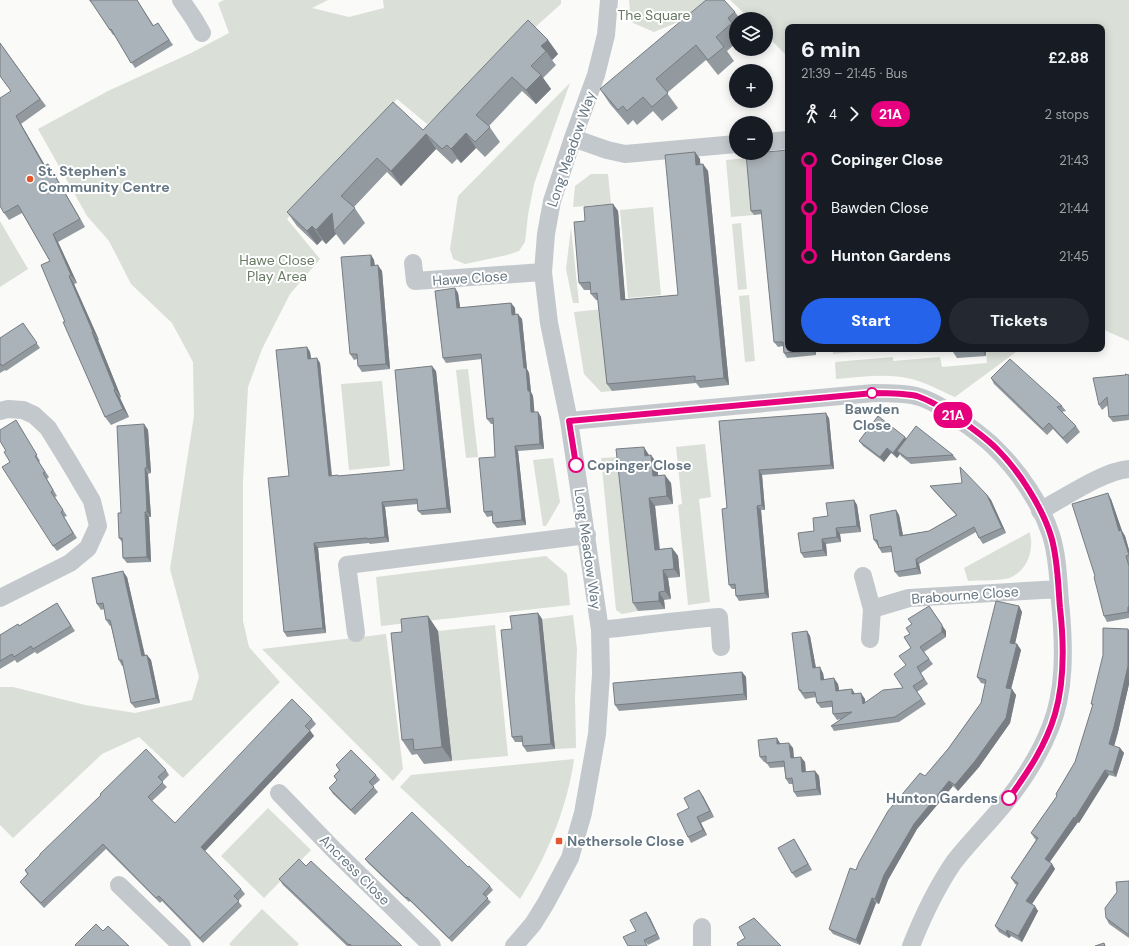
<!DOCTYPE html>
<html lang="en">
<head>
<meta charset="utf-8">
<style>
  :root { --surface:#171b24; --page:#242831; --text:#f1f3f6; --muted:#9ea1a6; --accent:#2563eb }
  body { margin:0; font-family:"DM Sans",sans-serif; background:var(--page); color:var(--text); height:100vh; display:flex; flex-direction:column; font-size:15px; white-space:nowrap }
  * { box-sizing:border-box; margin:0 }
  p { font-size:13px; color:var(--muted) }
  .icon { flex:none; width:22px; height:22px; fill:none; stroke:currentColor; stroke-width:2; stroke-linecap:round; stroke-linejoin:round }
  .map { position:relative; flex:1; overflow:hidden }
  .sheet { position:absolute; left:785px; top:24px; width:320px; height:328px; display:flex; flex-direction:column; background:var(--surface); border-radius:8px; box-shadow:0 2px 10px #0003 }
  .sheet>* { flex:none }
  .badge { padding:0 8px; border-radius:13px; font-size:14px; line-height:26px }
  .tools { position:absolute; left:729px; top:12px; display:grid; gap:8px }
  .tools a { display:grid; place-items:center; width:44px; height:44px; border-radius:50%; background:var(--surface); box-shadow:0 2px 10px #0003; font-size:20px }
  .map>.badge { position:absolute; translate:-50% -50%; box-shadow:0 0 0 2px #fff }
  .legs { display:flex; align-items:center; gap:6px; height:44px; padding:0 16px; font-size:13px }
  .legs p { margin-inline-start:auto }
  .overview { display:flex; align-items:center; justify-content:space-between; height:68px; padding:0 16px }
  h1 { font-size:22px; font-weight:800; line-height:30px }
  .cta { display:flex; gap:8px; margin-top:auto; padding:8px 16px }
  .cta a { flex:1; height:46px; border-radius:24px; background:var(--accent); color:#fff; font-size:16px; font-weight:800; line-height:46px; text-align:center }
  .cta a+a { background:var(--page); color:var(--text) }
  ul { padding:0 16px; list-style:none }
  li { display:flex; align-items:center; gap:14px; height:48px; font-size:15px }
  li i { display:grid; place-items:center; width:6px; height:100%; margin:0 5px; background:currentColor }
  li i::after { content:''; width:10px; height:10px; margin:-5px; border:3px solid; border-radius:50%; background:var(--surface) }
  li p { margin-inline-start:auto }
  li:first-child i { background:linear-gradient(#0000 50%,currentColor 0) }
  li:last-child i { background:linear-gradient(currentColor 50%,#0000 0) }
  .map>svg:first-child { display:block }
</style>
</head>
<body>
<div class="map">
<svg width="1129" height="946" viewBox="0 0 1129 946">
  <rect width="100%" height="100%" fill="#fafaf8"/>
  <!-- green -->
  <path fill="#dadfd7" d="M224,0H328L312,8L349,17L384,8L383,0H561V4L427,124L397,99L287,219L320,259L290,294L262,349L248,387L243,480V621L249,647L280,682L183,778L139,737L102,754L13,838L0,825V687H13L85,705L135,713L192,700L199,677L170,569L194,416L193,362L172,323L131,284L109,241L87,216L38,129L108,91L191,53L229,33L218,3Z
    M629,0H707L683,20L654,32L631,22Z
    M730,0H1129V341L1102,329V27H788V57L766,35V19H750Z
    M570,83L534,184L528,215L525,242L519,251L507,255L465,264L453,259L450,249L458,196Z
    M749,158L754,215L731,217L726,160Z
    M591,174H608L611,204L573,207L575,186Z
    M653,207L661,295L628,298L620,210Z
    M0,221L28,269L0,287Z
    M741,223L747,289L738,290L732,224Z
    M571,228L579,303H573L566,269Z
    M749,295L755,361L745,362L739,296Z
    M603,309L612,391L601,392L584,374L574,312Z
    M833,349H889L833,354Z
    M986,349H1020L955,397C941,391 927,383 912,379C887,373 861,377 836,379L835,362L893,357V361L940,357L942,367L987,363Z
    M468,369L478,457L466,458L456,370Z
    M382,381L390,466L349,470L341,384Z
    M705,444L711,497L699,499L710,602L688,605L678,505L682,504L676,447Z
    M622,457L638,611L622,614L616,610L601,458Z
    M553,458L560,502L546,526H543L533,460Z
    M1030,532C1030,536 1032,541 1031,545C1031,560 1021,576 1005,579C993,581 980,580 968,581L964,568Z
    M546,556L567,574L570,605L381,626L376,577Z
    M573,615L577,649L575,697L576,748L555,749L542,619Z
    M495,625L508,756L451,761L438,631Z
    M386,634L403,769L393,781L262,649Z
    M574,759C567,809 547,856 520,899L400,787L411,775Z
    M268,808L311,850L264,898L221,856Z
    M262,909L299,944L297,946H231L229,944Z"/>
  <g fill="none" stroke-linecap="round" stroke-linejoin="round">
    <!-- minor -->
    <path stroke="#c3c8cc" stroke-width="18" d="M181,0L194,19L202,33
      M573,138L607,150L625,154L736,144
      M766,142L788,140
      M413,263L415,281L543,272
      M0,411L8,409L23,410L34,415L48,428L69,462L92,501L98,526L88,548L70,563L0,598
      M569,421L874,393C888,393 903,393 916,396C932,400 946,410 959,419C972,429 986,438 997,450C1020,473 1041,504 1051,535C1059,560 1058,587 1061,612C1064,649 1065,690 1051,726C1041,752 1026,776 1009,798C992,820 971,840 954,862C936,888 923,916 911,946
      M1040,511C1064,498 1103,471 1129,469
      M863,576L872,609L870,639
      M872,609L909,598L1059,589
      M600,630C639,626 679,620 719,617L721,647
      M356,633L347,565L587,535
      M279,793L335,851L432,946
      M119,885L182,946
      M514,946L533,924L546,903L570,858L583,813L597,734L601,674L600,630L569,421L549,323L543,272L546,234L552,201L573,138L596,75L606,35L609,0
      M702,946V927"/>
  </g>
  <!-- wall -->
  <path fill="#929a9f" d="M89,0H137L154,26L158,23L173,45L135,68L114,35H113L94,6Z
    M735,12L740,19H736V43L727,51L734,61L718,75L706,60L667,93L678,108L662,121L653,111L637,125L633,120L628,125L610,104L600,89Z
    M548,40L558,54L552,60L556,65L543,78L551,89L536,104L522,91L489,126L500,142L485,157L476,148L461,163L457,159L452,164L436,149L401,186L387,172L354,207L365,223L344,245L336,234L326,244L322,240L317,245L297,226L287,212L423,130Z
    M0,43L46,106L21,124L45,166L48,164L53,172L85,227L58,242L77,283L74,284L99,340H98L121,397L120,398L129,417L111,425L105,417L65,322L50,261L22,213L9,220L4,213L11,91Z
    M788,150L816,355L787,358L784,353L783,346L778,347L774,342L762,214L754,215L751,211Z
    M695,152L700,159V164H703L708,171L729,385L700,388L696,383L612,391L607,384L598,300H596L591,294V290H584L579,283L585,221L613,204L618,211L625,300L678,295Z
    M371,255L374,260L375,266L382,271L390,369L362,372L358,366L357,359L354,360L350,354Z
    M455,288L458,293L460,308L511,303L515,308V314L522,319L527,369L529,373L531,392L533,396L534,412H538L541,417L544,449L518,451L526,525L497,528L493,523L492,516L487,517L484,512L495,457L493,424H491L487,419L482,359L446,363L443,358Z
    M23,323L40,348L6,371L5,370L0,373V338Z
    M307,347L310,352L311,359L320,363L332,475L339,476L404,470L436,371L451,513L422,515L418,511V504L385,507L389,542L370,544L369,543L318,548L326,633L287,637L284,632L289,476Z
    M951,349H986V356L957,358Z
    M1126,375H1129V420L1113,422L1109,417L1108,405L1102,410L1099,405Z
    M991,378L1062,406L1066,411L1062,412L1076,426L1080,432L1067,444L1053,429L1047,435L994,384Z
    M829,418L834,469L762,475L765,510H761L769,598L739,601L736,596L735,589H732L729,585L727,508L719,421Z
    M144,424L148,430L151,473L148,474L151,517H149L151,562L127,563L123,558L122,542L119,538L121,513Z
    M19,425L40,461L39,462L49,477L47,479L57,496L55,497L67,516L64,517L77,538L57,551L53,546L6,451Z
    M906,439L953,455L957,460L911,464L901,456L900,454L897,458L891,453L884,462L863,446L859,441Z
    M649,455L657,463L658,476L671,483L673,504L655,506L660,549L672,548L678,556L680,577L668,578L671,599L664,600L665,609L638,611L633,603Z
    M930,486L987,495L991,500L1006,533L983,544L979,538L976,532L919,564L921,574L899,577L895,572L892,552L882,553L879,548L878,546L874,540L896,510L899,515L903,535L929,531L956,515L934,491Z
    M1111,499L1122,531L1125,536L1129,550V618L1107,622L1104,616L1095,576Z
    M854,500L857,505L861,532L840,534L841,542L826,544L827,556L804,558L801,553L828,516Z
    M127,577L145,655H147L151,660L160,703L135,708L131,703L124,666H122L119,660L111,626H110L106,620L104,609L101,610L97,604Z
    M57,603L75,631L37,654L35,652L17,663L15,660L0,669V635L19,626Z
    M1019,606L1022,612L1015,644H1017L1021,650L1011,689L1016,695L1010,723L979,767L958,791L953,786L917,829L888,880L879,904L876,903L860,945L833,934L829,929L856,870L925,776L948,749L981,703L985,684L981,683L977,677Z
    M538,613L542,619L555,749L527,752L523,746V742H515L512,737V629Z
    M428,616L438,631L452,761L424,764L417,754L412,755L402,740V632Z
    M1128,629L1129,631V684L1118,732L1114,746L1120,748L1124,753L1116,777L1109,775L1079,823L1078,822L1050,862L1052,864L1055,869L1032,904L1038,911L1022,942L1011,936L1009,938L999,932L995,926L1017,885L1015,884L1011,878L1036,840L1035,839L1031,833L1057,796L1056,794L1075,762L1093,705L1091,704Z
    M807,631L810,636L816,668L823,673L824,680L838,684L839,690L852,689L855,694L865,699V703L903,688L906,665L911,648L904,637L946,631V637L924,652L933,664L921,673L928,684L917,692L926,704L899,722L834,731L831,726L841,719L837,720L833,714L832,707L821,708L817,703L816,697L805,699L799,690Z
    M742,672L746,677L747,700L619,711L615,705Z
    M312,719L316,724L310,730L314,736L205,851L241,889L245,894L238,901L242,906L203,943L162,901L160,903L106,849L44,908L23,886L20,882L27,874L25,870L166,770L169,775L162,782L167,787L152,801L175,823Z
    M780,743L793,748L794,757L805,762L806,772L815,771L819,776L821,795L797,797L794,792L793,784H789L786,779L784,767L770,768L766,762H764L760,757Z
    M336,765L376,775L380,780L373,786L378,792L355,815L333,794L329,788L337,780L334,776L339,770Z
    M703,796L714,817L701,823L707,835L691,843L688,837L689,808Z
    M797,844L812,870L796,878L792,873Z
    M365,859L468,867L490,886L493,890L486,897L491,902L452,942L410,901L409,902L368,863Z
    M306,866L402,946H347L283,885L279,879Z
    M1129,881V938L1109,924L1106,918Z
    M646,912L650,918L660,939L648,945L636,931Z"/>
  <!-- shaded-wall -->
  <path fill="#777d82" d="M548,40L558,54L552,60L546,51L541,46Z
    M541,75L551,89L536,104L526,90Z
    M16,116L21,124L50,174L44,166Z
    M466,133L476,148L461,163L451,149Z
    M426,134L436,149L401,186L391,171Z
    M695,152L700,159L701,172L696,165Z
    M48,164L53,172L85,227L80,219Z
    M703,164L708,171L729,385L724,378Z
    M613,204L618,211L626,307L621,300Z
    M332,213L334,231L336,234L326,244L316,230Z
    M312,226L322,240L317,245L307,231Z
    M53,234L58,242L77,283L71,275Z
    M371,255L374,260L375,271L371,266Z
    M378,265L382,271L390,369L386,364Z
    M69,276L74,284L99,340L93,332Z
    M455,288L458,293L461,313L457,308Z
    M511,303L515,308L516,320L512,315Z
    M518,314L522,319L527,369L529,373L531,392L533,396L535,417L531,412L524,368Z
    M92,332L98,340L121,397L115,389Z
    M307,347L310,352L312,364L308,359Z
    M813,349H815L816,355L813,351Z
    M981,349H986V356Z
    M317,358L320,363L332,481L329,476Z
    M432,366L436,371L451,513L447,508Z
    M114,390L120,398L129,417L123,409Z
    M538,412L541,417L544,449L540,444Z
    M826,413L829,418L834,469L831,465Z
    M144,424L148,430L151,473L147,468Z
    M905,437L909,442L897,451L900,454L897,458L893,453Z
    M515,446L518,451L526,525L522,520Z
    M644,447L649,455L650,464L645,456Z
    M887,448L891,453L884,462L880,457Z
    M651,455L657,463L659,484L653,476Z
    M145,468L148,474L151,517L147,512Z
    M759,470L762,475L765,510L762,505Z
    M665,475L671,483L673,504L667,496Z
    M1108,493L1111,499L1122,531L1125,536L1129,550V556L1122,536L1119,531Z
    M987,495L991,500L1006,533L1002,528Z
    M649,498L655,506L660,558L655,550Z
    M854,500L857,505L861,532L857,526Z
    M382,502L385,507L389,542L385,537Z
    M757,506L761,510L769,598L765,593Z
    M896,510L899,515L904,541L900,536Z
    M145,512L149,517L151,562L147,557Z
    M836,528L840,534L841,542L837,537Z
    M822,539L826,544L827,556L823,550Z
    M314,543L318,548L326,633L323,628Z
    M672,548L678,556L680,577L674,569Z
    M916,559L919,564L921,574L917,568Z
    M663,570L668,578L671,599L665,591Z
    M123,571L127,577L146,661L142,656Z
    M659,592L664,600L665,609L659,601Z
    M929,606L946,631V637L942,632Z
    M1019,606L1022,612L1014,648L1010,643Z
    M1128,607L1129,609V614L1128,612Z
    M538,613L542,619L555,749L551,744Z
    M428,616L438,631L452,761L442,747Z
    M1128,629L1129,631V684L1118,732L1113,750L1109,744Z
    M807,631L810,636L817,674L813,668Z
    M1017,644L1021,650L1010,693L1006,688Z
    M147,655L151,660L160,703L156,698Z
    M820,667L823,673L825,685L821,680Z
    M742,672L746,677L747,700L744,694Z
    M834,678L838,684L840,696L836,691Z
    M852,689L855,694H852Z
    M1012,689L1016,695L1010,723L979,767L958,791L955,785Z
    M861,693L865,699L866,710L863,704Z
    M310,731L314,736L204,852L201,847Z
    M777,738L780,743L781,749L777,744Z
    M789,743L793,748L794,763L791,758Z
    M1120,748L1124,753L1116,777L1113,772Z
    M801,757L805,762L806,778L802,772Z
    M1105,770L1109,775L1079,823L1075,818Z
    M815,771L819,776L821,795L817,789Z
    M949,781L953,786L917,829L888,880L879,904L875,899L884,875L914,824Z
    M699,790L703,796L714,817L710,811Z
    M697,817L701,823L707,835L703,830Z
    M1074,817L1078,822L1048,864L1045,859Z
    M794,839L797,844L812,870L808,864Z
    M1052,864L1055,869L1030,907L1026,901Z
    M872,898L876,903L860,945L856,940Z
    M1035,906L1038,911L1022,942L1018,936Z
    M646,912L650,918L660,939L657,934Z
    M1007,930L1011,936L1009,938L1006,933Z"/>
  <!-- building -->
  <path fill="#aab3b9" stroke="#777d82" d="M90,0H137L153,26L158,23L169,40L131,63L111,29L110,30Z
    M706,0H724L735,12L728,18L732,23L716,37L724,47L708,60L696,45L656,79L668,93L652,107L643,97L627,111L623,106L618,110L600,89Z
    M528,20L548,40L541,46L546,51L531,66L541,75L526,90L512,77L476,115L490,127L475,142L466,133L451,149L447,145L442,149L426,134L391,171L377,158L341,196L355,208L334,231L332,213L316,230L312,226L307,231L287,212L393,102L423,130Z
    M0,43L40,99L16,116L44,166L48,164L80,219L53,234L71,275L69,276L93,332H92L115,389L114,390L123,409L105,417L63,322H65L41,265L50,261L18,205L4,213L0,206V98L11,91L0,76Z
    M788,150V349H813V351L784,353L783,342H774L761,210L751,211L746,153H766V152Z
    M695,152L696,165L703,164L724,378L695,381V376L607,384L597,293L591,294L590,282L579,283L574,222L585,221L584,207L613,204L621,300L678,295L665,155Z
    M371,255V266L378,265L386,364L358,366L357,354H350L341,257Z
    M455,288L457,308L511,303L512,315L518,314L524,368H526L528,391H530L531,412H538L540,444L515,446L522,520L493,523L492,511L484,512L479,458L495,457L493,418L487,419L481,354L443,358L435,291Z
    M23,323L37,343L2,366L1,364L0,365V338Z
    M307,347L308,359L317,358L329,476L338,475V476L404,470L395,370L432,366L447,508L418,511L417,499L382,502L385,537L367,539V538L314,543L323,628L284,632L268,478L289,476L276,350Z
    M1010,359L1062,406L1057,407L1076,426L1063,438L1049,423L1043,429L991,378Z
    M1125,374L1129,375V415L1109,417L1107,397L1099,405L1093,378L1126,375Z
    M826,413L831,465L759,470L762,505L757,506L765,593L736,596L735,584L729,585L722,509L727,508L719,421Z
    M878,416L905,437L893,453L887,448L880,457L859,441Z
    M16,420L37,455L35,456L45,472L43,473L53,490L51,492L63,510L61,512L73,533L53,546L2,467L10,462L4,452L6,451L0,441V430Z
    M144,424L147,468H145L147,512H145L147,557L123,558L122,538H119L118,513H121L117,426Z
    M916,426L953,455L907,458L897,451Z
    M644,447L645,456L651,455L653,476L665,475L667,496L649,498L655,550L672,548L674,569L663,570L665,591L659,592V601L633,603L616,449Z
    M960,467L987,495L1002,528L979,538L974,527L916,559L917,568L895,572L891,546L879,548L877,540H874L870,515L896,510L900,536L929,531L957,515L930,486L962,483Z
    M1108,493L1119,531L1121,530L1129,555L1126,556L1129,566V606L1128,607V612L1104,616L1094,577L1095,576L1072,504Z
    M854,500L857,526L836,528L837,537L822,539L823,550L801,553L798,533L814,531L813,518L828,516L826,503Z
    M123,571L142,656L147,655L156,698L131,703L122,660H119L110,620H106L103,603L97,604L92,578Z
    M996,601L1019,606L1010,643L1017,644L1006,688L1012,689L1006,718L975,761L955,785L949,781L914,824L884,875L875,899L872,898L856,940L829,929L850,868L856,870L859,862L888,811L920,773L925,776L948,749L981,703L986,680L977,677Z
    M57,603L71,626L33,649L31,646L14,657L12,654L0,661V635L18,624L19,626Z
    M929,606L942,625V632L920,647L929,659L917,667L924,679L913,686L922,699L895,717L831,726L852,712L833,714L832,701L817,703L815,692L802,693L801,690H799L792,633L807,631L813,668L820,667L821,680L834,678L836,691L852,689V694L861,693L863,704L883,690L903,688L894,674L906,665L899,656L911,648L904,637L910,634L906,628L912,624L908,619Z
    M538,613L551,744L523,746L522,736L512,737L501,630L512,629L510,616Z
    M428,616L442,747L414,750L413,739L402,740L391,633L402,632L401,619Z
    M1103,628L1128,629V666L1114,727L1109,744L1120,748L1113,772L1105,770L1075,818L1074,817L1045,859L1052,864L1026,901L1035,906L1018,936L1007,930L1006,933L995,926L1018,883L1011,878L1038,838L1031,833L1057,796L1056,794L1075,762L1093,704H1091L1103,655Z
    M742,672L744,694L615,705L613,683Z
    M292,699L312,719L305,726L310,731L201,847L241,889L234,896L239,901L200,938L159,896L156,898L103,844L41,903L20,882L28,874L25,870L40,855V854L101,795L100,794L146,749L166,770L158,777L163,782L148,797L175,823Z
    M777,738V744L789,743L791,758L801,757L802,772L815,771L817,789L794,792L792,778L786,779L784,761L766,763V756L760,757L758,740Z
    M351,750L376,775L369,782L374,787L351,810L329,788L337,780L334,776L340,770L336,765Z
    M699,790L710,811L697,817L703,830L688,837L677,814L689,808L684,798Z
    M412,812L468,867L469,866L490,886L483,894L488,898L449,938L407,897L406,898L365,859Z
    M794,839L808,864L792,873L778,848Z
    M299,859L306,866L311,861L402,946H351L350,944L349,945L279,879Z
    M1129,881V935L1106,918L1105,908L1117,892L1116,882Z
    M646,912L657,934L644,940L647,946H628L623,937L636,931L630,920Z
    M754,918L781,946H738L737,943L745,938L739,927Z
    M96,924L103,931L108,926L129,946H76L75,945Z
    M1104,943L1105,946H1095Z"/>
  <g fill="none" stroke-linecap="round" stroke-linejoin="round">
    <!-- line-1 casing -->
    <g stroke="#fff" stroke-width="9">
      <path id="line-1" d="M576,465L569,421L874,393C888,393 903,393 917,396C932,401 946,410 959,419C972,428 986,438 997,449C1019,471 1042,507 1051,536C1058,559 1058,585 1060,608C1064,643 1065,680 1055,714C1046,745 1028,772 1009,798"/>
    </g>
    <!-- line-1 -->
    <use href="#line-1" stroke="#e6007e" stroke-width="6"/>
  </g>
  <!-- markers -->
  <g fill="#e4572e" stroke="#fff" stroke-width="1.5">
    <circle cx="30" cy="179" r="4"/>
    <rect x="555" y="837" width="8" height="8" rx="2"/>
  </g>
  <g fill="#fff" stroke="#e6007e" stroke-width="2">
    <circle cx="872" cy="393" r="5"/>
    <circle cx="576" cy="465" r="7"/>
    <circle cx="1009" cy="798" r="7"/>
  </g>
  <g text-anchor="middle" stroke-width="4" stroke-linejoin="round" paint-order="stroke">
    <!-- park labels -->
    <g font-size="14" fill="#687a64" stroke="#fff">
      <text x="654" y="20">The Square</text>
      <text x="277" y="265">Hawe Close<tspan x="277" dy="16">Play Area</tspan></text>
    </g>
    <!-- street labels -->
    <g font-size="14" fill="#657683" stroke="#fff">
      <text transform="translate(571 149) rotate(-71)" y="5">Long Meadow Way</text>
      <text transform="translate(470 278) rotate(-4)" y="5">Hawe Close</text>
      <text transform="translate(588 549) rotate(82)" y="5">Long Meadow Way</text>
      <text transform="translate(965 595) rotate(-4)" y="5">Brabourne Close</text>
      <text transform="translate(355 870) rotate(45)" y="5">Ancress Close</text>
    </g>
    <!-- poi labels -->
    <g font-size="14" font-weight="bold" fill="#657683" stroke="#fff" text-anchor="start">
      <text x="38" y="176">St. Stephen's<tspan x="38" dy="16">Community Centre</tspan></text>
      <text x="567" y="846">Nethersole Close</text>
    </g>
    <!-- stop labels -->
    <g font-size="14" font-weight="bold" fill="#657683" stroke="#fff">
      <text x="872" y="414">Bawden<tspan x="872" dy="16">Close</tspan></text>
      <text x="587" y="470" text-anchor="start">Copinger Close</text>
      <text x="998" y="803" text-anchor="end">Hunton Gardens</text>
    </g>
  </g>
</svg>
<div class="tools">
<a><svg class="icon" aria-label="layers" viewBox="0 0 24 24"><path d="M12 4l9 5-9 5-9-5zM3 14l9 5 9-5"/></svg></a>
<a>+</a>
<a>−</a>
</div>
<b class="badge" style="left:953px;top:415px;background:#e6007e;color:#fff">21A</b>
<section class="sheet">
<div class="overview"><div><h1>6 min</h1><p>21:39 – 21:45 · Bus</p></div><b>£2.88</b></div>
<div class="legs"><svg class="icon" aria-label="walk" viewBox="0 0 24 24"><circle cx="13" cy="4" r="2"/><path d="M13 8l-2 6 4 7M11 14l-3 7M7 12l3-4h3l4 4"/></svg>4<svg class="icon" aria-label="forward" viewBox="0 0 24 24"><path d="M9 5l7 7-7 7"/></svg><b class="badge" style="background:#e6007e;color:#fff">21A</b><p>2 stops</p></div>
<ul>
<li><i style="color:#e6007e"></i><b>Copinger Close</b><p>21:43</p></li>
<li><i style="color:#e6007e"></i><span>Bawden Close</span><p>21:44</p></li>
<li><i style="color:#e6007e"></i><b>Hunton Gardens</b><p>21:45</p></li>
</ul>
<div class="cta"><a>Start</a><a>Tickets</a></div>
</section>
</div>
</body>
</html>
